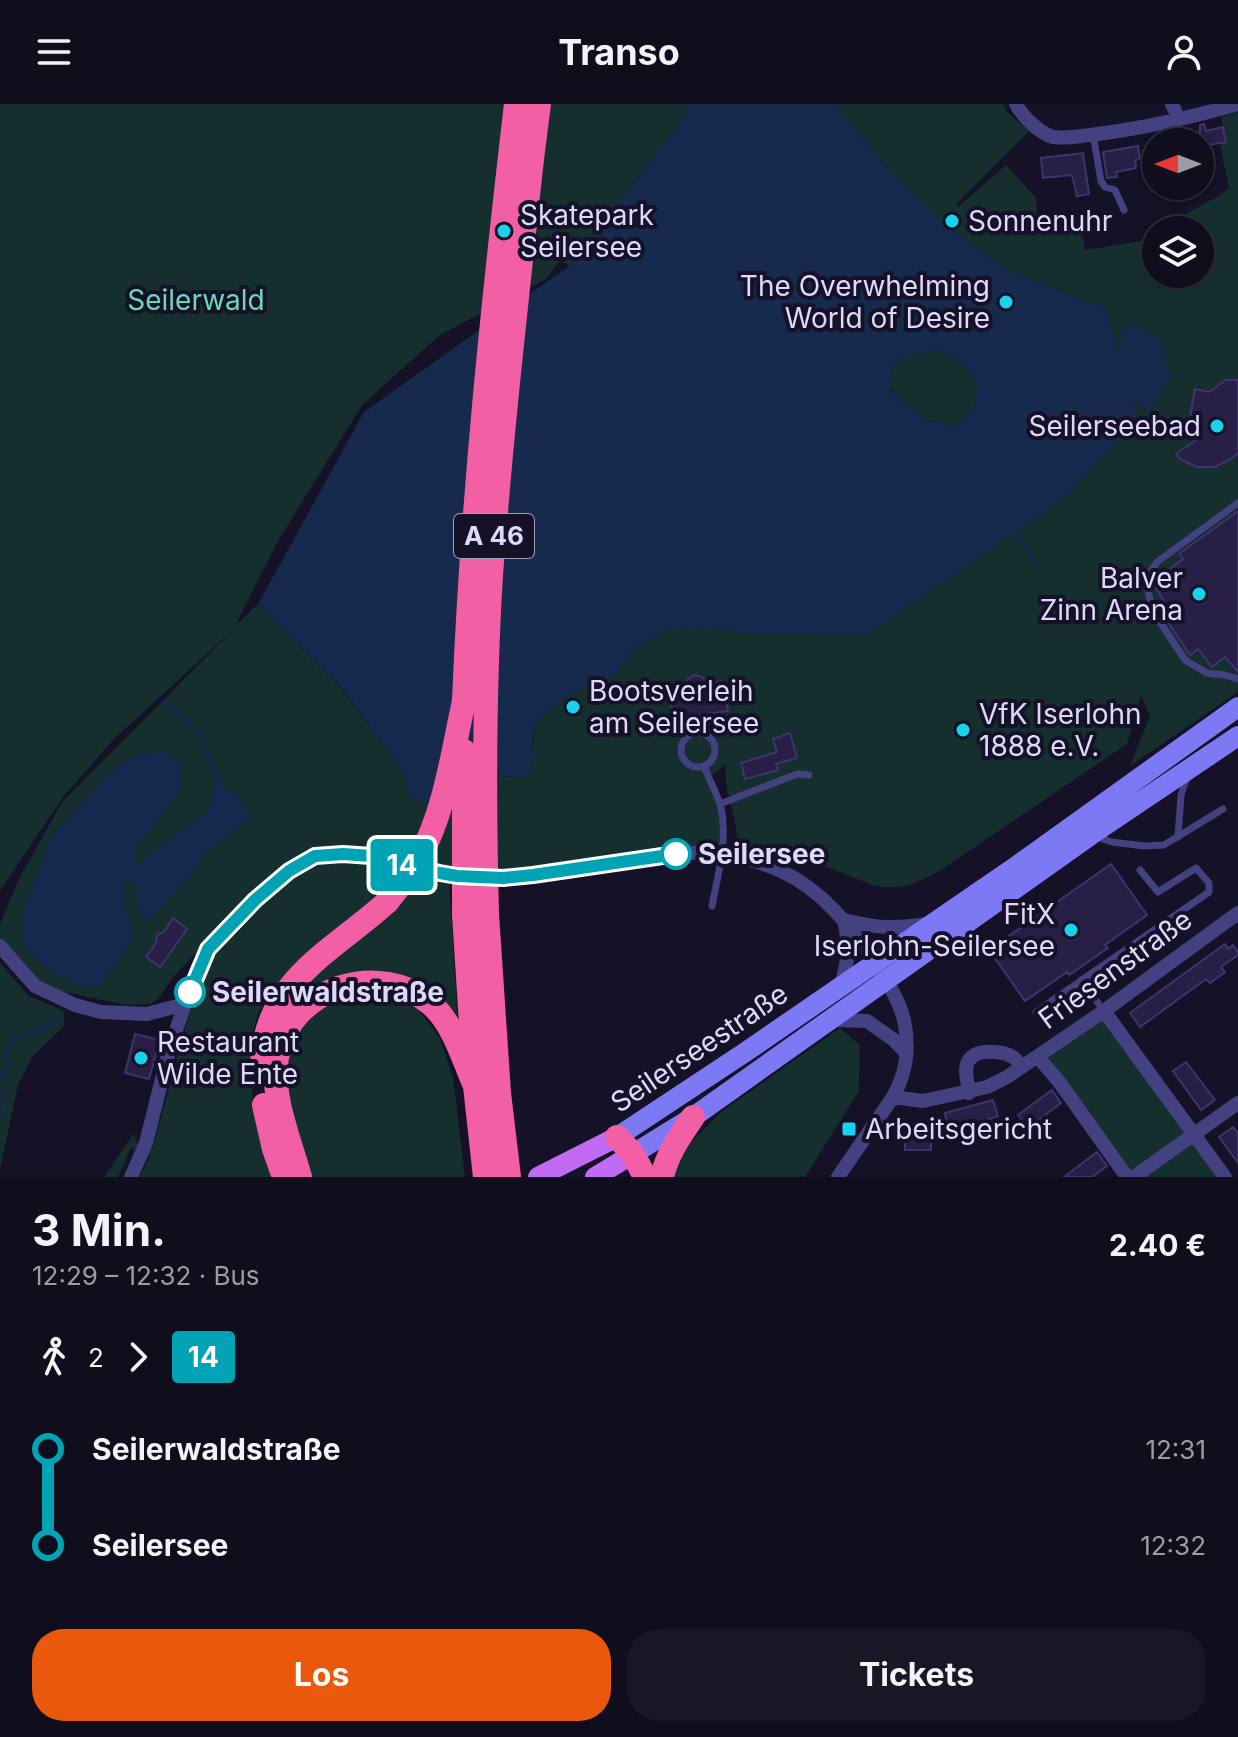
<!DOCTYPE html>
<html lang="de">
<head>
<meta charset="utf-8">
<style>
  :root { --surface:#100d1c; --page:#191625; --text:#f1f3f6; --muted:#9c9ca3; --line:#302d3b; --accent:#ea580c }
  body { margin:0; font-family:Inter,sans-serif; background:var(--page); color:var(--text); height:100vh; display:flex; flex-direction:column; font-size:30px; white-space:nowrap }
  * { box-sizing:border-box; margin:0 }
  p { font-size:26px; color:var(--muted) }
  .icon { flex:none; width:44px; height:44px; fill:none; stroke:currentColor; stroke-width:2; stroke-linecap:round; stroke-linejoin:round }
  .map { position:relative; height:1073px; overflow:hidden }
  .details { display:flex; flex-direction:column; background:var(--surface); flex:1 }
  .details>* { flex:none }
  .badge { padding:0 16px; border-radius:6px; font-size:28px; line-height:52px }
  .needle { width:52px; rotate:270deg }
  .tools { position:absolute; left:1142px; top:24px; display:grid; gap:16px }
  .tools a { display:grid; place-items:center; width:72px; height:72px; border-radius:50%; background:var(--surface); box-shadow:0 2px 6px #0004,0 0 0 2px var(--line); font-size:40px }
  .map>.badge { position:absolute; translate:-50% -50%; box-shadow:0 0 0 4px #fff }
  .legs { display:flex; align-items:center; gap:12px; height:88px; padding:0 32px; font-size:26px }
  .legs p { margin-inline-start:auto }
  .overview { display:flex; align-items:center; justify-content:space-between; height:136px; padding:0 32px }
  h1 { font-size:44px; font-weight:700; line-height:60px }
  .action { display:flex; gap:16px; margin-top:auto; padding:16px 32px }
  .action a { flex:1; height:92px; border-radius:32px; background:var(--accent); color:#fff; font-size:32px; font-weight:700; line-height:92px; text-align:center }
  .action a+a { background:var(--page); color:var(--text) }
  ul { padding:0 32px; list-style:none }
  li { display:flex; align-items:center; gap:28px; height:96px; font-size:30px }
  li i { display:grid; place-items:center; width:12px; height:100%; margin:0 10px; background:currentColor }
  li i::after { content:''; width:20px; height:20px; margin:-10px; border:6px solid; border-radius:50%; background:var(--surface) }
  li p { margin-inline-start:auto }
  li:first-child i { background:linear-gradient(#0000 50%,currentColor 0) }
  li:last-child i { background:linear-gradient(currentColor 50%,#0000 0) }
  header { display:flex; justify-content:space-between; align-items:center; height:104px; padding:0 32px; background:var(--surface); font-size:36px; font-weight:700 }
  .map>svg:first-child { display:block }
</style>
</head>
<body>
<header><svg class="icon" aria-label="menu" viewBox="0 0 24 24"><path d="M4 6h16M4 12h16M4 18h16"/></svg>Transo<svg class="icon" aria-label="person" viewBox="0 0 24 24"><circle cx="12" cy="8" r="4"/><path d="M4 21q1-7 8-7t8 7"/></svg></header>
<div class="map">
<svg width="1238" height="1073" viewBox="0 0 1238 1073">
  <rect width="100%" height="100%" fill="#151126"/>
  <!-- green -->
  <path fill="#152f2f" d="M0,0H689L678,21L569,162L561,156L546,175L440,231L362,301L278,437L235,522L258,500L338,580L405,670L410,694L490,671L509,673L529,668C534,651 533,634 535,617L572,589L614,572L637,542L675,523L717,525L741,529L1131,290L1146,308L1118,247L1107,205L1008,166L944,120L899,77L834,0H1003L1007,8L1029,27L956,100L958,103L1006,61L1036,94L1037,118H1080L1085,146L1147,136L1156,132V170H1200V126H1169L1189,108L1217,93L1229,84L1220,40L1227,38L1221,13L1238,8V588L1130,662L1150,612L1141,591L1127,640L941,766C915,780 905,786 875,782L786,747L738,741C738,716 722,681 726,660L707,675L720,708L721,747L505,771L315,749L233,810L173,873L158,895L151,900L126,901L35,882L0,842V820L18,777L62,698L233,526L114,635L63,693L0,787Z
    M933,245L961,258L977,280L975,303L956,322L930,317L907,301L889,284L892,264L902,254Z
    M339,755L367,757L396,766L366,802L305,850L278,878L258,910L250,940V969L254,1007L274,1073H140L150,1050L131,1044L118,1073H104L134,1029L137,1039L152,1046L190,908L215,849L254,804L291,772L315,759Z
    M418,769L449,774L459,937L453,918L371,873L269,937L286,894Z
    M0,859L29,892L64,907V922L33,952L18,981L0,1065Z
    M362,889L389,890L417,904L440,934L453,973L465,1073H310L283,978L294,925L333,894Z
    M1103,910L1220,1073H1130L1043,953Z
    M840,924L860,941L859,987L805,1073H675L676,1053L721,1008Z"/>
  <!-- water -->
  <path fill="#152a4c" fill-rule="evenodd" d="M689,0H834L899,77L944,120L1008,166L1107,205L1118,245L1123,225L1131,218L1160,235L1171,274L1147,309L1132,292L1137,312L1129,325L1063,395L867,531L741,529L718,525L675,523L637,542L614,572L572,589L535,617L532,644L537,647V651L533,653L529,668L524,674L490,671L455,704L410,694L405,670L339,580L258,500L364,308L569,162L678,21ZM933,245L961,258L977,280L975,303L956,322L930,317L907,301L889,285L892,264L902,254Z
    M158,647L171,651L179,658L182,668L180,687L136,745L133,757L141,760L148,751L206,708L214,690L215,669L219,668L226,690H238L251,713L206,748L189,773L149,816L138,804L135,779L126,777C122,797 127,810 134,827L123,850L102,880L94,884L82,883L46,864L27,845L21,830V814L51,733L108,671L133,653Z"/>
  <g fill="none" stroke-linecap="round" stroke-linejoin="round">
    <!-- stream -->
    <path stroke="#152a4c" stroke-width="4" d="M1015,429L1038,459
      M164,598L200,628L215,669
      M0,973L3,972L9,959L6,951L10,937L48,922L55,914
      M0,990L3,993L5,1007L0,1008"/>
  </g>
  <!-- building -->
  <path fill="#271f45" stroke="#40336f" stroke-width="2" d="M1204,20L1206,27L1223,23L1226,38L1209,41L1211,52L1200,54V38H1174L1173,34L1200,28V21Z
    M1138,42L1140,55L1135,56L1136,64L1116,68L1117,73L1107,74L1103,48Z
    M1083,49L1089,90L1077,92L1072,71L1043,74L1041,54Z
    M1226,276H1238V349L1231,355L1215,363H1196L1180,355L1176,350L1196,336L1193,330L1194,318L1190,314L1195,285L1209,288Z
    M1238,407V568L1225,553L1212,563L1198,545L1190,551L1160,506L1166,500L1155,483V476L1183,455L1179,450Z
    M694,571L702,573L708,580L722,577L728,607L691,612V614L674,617L669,587L683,584L687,576Z
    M790,629L797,654L776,660L778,666L745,675L741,659L777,648L773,635Z
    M1111,760L1147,811L1105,841L1108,844L1069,871L1067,868L1025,897L989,846Z
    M173,814L187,825L160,863L146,853L156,839L157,831L164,828Z
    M1225,840L1228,845L1233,841L1238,848V851L1221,863L1225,868L1210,879L1206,875L1140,923L1130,909Z
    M135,930L160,936L149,975L125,969Z
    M1186,958L1215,996L1201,1006L1173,967Z
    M1052,986L1061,999L1028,1024L1018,1011Z
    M993,996L998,1012L974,1020L948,1025L945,1009Z
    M1233,1023L1238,1029V1059L1219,1033Z
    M905,1030H931V1046H905Z
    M1097,1048L1107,1062L1092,1073H1064Z"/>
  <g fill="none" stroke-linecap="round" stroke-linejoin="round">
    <!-- service -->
    <path stroke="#444181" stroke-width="7" d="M1093,30L1101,77L1105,83L1115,86L1124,106
      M1238,399L1157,458L1149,470L1148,486L1152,506L1185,556L1207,569L1224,571L1238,575
      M681 646a17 17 0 1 1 34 0a17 17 0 1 1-34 0Z
      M704,662C709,676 717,689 721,703C728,736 718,770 712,802
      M720,700L797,670L809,671
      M1097,733L1112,738L1144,742L1164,741L1223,705
      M1178,733L1181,691L1187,673
      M1081,876L1104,907
      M1036,908L1209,788V779L1196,764L1158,788L1140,766"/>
    <!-- minor -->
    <path stroke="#444181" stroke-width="14" d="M1016,0C1022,12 1039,29 1053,33C1065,35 1079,32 1090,31C1141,25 1189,14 1238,0
      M1172,0L1179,16
      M844,816C876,824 894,825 927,820
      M0,842L35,882L75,901L101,908L147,910L185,900
      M842,880L849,846L845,820
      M1104,907L1225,1073
      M831,916L867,917L894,936L906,949
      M1038,953L1060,979L1127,1073
      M969,989C968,979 963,964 969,956C977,944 1003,947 1013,953C1017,956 1019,960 1022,963
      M893,993L923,997L987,983L1007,973L1104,907L1238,809
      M131,1073L146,1039L169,947L185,900L208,845L255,796L289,767L302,759L315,752L343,750L371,752L424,767L457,772L503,774L678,749C714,748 748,752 781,767C824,787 851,823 876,861C887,878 899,895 904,916C910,944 907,968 893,993L838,1073
      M1134,1073L1238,999"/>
    <!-- secondary -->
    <path stroke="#7d79f4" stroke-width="20" d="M617,1033L744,949L1015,763L1238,603
      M633,1050L693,1013L1091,731L1238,632"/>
    <!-- primary -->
    <path stroke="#c16af2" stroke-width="20" d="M538,1073L617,1033
      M595,1073L633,1050"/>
    <!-- motorway -->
    <path stroke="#f25fa4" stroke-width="24" d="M532,55L539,0
      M464,597C472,397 493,198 516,0
      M487,810L499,989L509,1073
      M464,811L475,982L485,1073
      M262,964C263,877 331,849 387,798
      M264,1001L274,1045L284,1073
      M617,1033L633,1050L645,1073
      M300,1073C290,1037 270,990 277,953C290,883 380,855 432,901C454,921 463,955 475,982
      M662,1073C667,1050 680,1032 693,1013"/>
    <!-- motorway-bridge -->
    <path stroke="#f25fa4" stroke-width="24" d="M464,647V811
      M387,798C397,785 408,772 417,758C445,709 452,651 464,597
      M487,810C484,697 484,584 491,471C501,332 517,194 532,55"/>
  </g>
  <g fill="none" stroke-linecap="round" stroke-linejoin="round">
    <!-- line-1 casing -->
    <g stroke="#fff" stroke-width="18">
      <path id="line-1" d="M190,888L208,845L255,796L289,767L315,752L343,750L371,752L393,759L440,769L457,772L503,774L533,771L676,750"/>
    </g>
    <!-- line-1 -->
    <use href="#line-1" stroke="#00a3b4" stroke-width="12"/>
  </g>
  <!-- markers -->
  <g fill="#16d4eb" stroke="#151126" stroke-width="3">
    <circle cx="952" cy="117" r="8"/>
    <circle cx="504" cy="127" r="8"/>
    <circle cx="1006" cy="198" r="8"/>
    <circle cx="1217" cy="322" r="8"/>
    <circle cx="1199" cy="490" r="8"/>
    <circle cx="573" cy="603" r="8"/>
    <circle cx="963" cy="626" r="8"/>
    <circle cx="1071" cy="826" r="8"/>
    <circle cx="141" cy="954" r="8"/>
    <rect x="841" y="1017" width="16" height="16" rx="4"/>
  </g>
  <g fill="#fff" stroke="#00a3b4" stroke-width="4">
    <circle cx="676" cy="750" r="14"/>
    <circle cx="190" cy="888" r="14"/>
  </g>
  <g text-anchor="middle" stroke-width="8" stroke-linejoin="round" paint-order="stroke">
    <!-- shield labels -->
    <rect fill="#151126" stroke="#a29dbc" stroke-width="2" x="454" y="410" width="80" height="44" rx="6"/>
    <g font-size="26" font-weight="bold" fill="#ded9fc">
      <text x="494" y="441">A 46</text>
    </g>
    <!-- poi labels -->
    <g font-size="28" fill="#ded9fc" stroke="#151126" text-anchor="start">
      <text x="520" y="121">Skatepark<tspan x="520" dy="32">Seilersee</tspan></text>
      <text x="968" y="127">Sonnenuhr</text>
      <text x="990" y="192" text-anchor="end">The Overwhelming<tspan x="990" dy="32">World of Desire</tspan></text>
      <text x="1201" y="332" text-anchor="end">Seilerseebad</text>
      <text x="1183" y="484" text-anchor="end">Balver<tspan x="1183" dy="32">Zinn Arena</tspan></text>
      <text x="589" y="597">Bootsverleih<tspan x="589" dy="32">am Seilersee</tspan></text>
      <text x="979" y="620">VfK Iserlohn<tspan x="979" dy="32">1888 e.V.</tspan></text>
      <text x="1055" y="820" text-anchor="end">FitX<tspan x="1055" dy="32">Iserlohn-Seilersee</tspan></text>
      <text x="157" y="948">Restaurant<tspan x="157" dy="32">Wilde Ente</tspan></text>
      <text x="865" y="1035">Arbeitsgericht</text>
    </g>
    <!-- park labels -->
    <g font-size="28" fill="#6bd7bc" stroke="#151126">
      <text x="196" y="206">Seilerwald</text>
    </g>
    <!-- stop labels -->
    <g font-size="28" font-weight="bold" fill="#ded9fc" stroke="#151126" text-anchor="start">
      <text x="698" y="760">Seilersee</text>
      <text x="212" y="898">Seilerwaldstraße</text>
    </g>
    <!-- street labels -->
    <g font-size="28" fill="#ded9fc" stroke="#151126">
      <text transform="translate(1115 865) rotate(-36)" y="10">Friesenstraße</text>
      <text transform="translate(699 944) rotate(-34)" y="10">Seilerseestraße</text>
    </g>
  </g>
</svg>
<div class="tools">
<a><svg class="needle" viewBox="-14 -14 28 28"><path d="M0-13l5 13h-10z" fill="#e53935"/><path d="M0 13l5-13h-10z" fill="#9c9ca3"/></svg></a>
<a><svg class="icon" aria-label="layers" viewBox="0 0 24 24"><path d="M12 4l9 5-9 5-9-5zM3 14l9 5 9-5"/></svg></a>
</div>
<b class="badge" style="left:402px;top:761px;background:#00a3b4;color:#fff">14</b>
</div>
<section class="details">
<div class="overview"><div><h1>3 Min.</h1><p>12:29 – 12:32 · Bus</p></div><b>2.40 €</b></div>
<div class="legs"><svg class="icon" aria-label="walk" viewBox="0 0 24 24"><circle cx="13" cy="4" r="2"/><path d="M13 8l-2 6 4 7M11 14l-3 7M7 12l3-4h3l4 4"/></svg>2<svg class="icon" aria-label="forward" viewBox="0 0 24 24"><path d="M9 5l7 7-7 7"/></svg><b class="badge" style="background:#00a3b4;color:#fff">14</b></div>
<ul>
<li><i style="color:#00a3b4"></i><b>Seilerwaldstraße</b><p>12:31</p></li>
<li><i style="color:#00a3b4"></i><b>Seilersee</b><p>12:32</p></li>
</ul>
<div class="action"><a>Los</a><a>Tickets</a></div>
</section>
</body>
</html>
